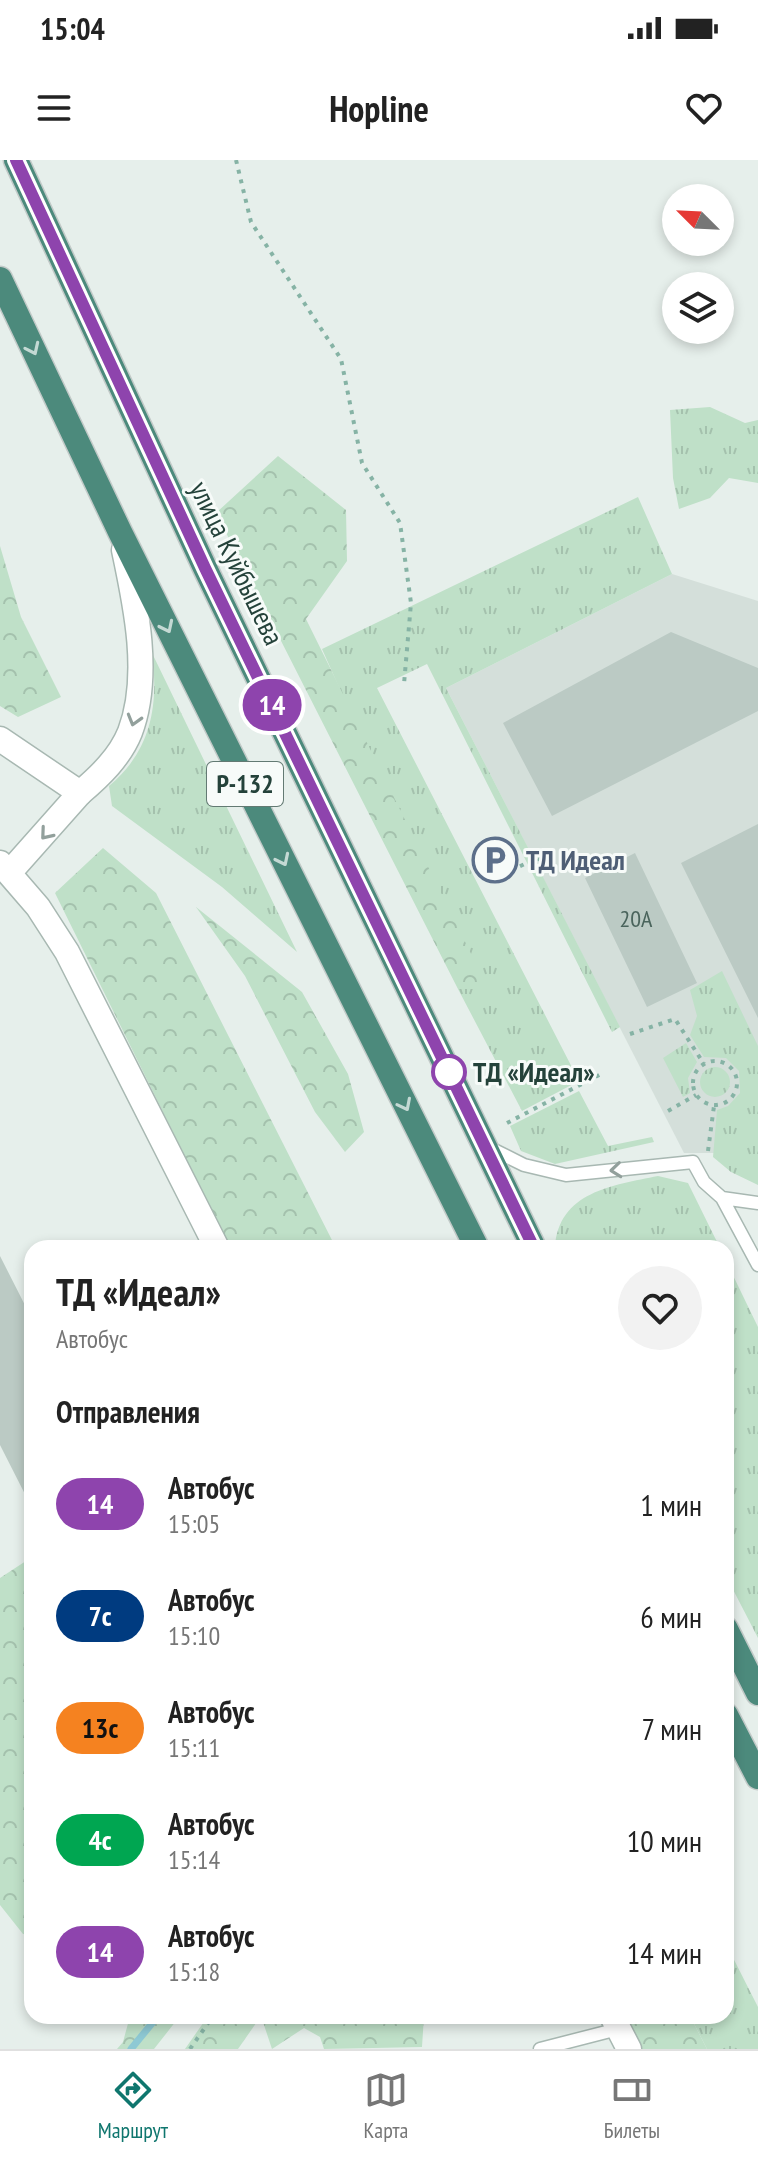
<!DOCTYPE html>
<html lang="ru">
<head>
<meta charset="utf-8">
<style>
  :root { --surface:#fff; --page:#f2f2f2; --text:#222; --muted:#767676; --line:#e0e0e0; --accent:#0f766e }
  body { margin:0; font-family:"PT Sans Narrow",sans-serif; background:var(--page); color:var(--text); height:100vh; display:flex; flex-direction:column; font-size:30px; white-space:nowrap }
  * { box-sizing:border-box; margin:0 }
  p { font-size:26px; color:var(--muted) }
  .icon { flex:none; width:44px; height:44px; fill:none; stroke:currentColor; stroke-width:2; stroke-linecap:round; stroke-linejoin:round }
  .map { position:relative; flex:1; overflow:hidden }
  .panel { position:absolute; left:24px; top:1080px; width:710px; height:784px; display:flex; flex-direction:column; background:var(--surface); border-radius:24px; box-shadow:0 4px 12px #0003 }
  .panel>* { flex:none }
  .badge { padding:0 16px; border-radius:26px; font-size:28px; line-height:52px }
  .needle { width:52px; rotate:294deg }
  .fabs { position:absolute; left:662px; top:24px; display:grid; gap:16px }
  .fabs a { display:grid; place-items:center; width:72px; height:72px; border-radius:50%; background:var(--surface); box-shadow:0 4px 12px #0003; font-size:40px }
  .map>.badge { position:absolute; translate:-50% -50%; box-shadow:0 0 0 4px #fff }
  h2 { padding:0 32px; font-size:30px; line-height:72px }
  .round { display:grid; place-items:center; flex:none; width:84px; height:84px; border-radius:42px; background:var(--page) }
  .head { display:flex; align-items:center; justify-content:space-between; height:136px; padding:0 32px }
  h1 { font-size:38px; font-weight:700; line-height:60px }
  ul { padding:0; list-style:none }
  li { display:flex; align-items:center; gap:24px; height:112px; padding:0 32px }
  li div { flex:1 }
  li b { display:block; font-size:30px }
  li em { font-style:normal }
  li .badge { min-width:88px; font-weight:700; text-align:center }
  .status { display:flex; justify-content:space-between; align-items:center; height:56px; padding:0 40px; background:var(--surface); direction:ltr }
  .status svg { height:22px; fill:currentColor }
  header { display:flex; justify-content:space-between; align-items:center; height:104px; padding:0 32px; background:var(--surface); font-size:36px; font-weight:700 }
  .dock { display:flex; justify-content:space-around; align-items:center; height:112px; border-top:2px solid var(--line); background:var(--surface); font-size:22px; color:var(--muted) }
  .dock a { display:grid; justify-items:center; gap:4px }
  .dock .on { color:var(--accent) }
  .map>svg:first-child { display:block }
</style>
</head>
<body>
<div class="status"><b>15:04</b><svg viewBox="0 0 49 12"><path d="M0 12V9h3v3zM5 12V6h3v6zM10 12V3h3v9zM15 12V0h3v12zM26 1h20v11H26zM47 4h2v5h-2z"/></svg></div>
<header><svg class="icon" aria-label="menu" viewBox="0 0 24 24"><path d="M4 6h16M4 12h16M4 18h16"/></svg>Hopline<svg class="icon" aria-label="heart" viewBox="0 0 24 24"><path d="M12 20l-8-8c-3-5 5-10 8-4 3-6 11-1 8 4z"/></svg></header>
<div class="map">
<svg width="758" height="1889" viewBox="0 0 758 1889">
  <defs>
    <pattern id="grass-tufts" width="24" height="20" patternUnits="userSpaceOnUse" patternTransform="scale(2)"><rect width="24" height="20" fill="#bfe0c8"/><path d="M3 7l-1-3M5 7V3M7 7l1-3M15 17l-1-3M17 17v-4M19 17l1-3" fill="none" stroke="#a4c1ad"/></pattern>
    <pattern id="forest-crowns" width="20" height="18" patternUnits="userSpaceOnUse" patternTransform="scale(2)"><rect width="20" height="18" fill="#bfe0c8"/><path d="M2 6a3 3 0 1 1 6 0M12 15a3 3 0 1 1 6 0" fill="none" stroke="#a4c1ad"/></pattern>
  </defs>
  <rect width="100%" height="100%" fill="#e6efeb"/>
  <!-- built -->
  <path fill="#d4dfda" d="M672,414L758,441V993H684L446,528Z"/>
  <!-- grass -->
  <path fill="url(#grass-tufts)" d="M710,247L745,263L758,260V323L729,318L710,338L679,349L673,318L670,250Z
    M638,337L672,414L446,528L620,867L612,872L427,504L377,528L579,921L522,951L458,829H473L322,489Z
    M152,493L297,792L222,727L112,646L109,626C151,591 159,546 152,493Z
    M722,811L758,886V1025L731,1012L713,997L717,950L728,946L740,933L739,911L726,898L704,897L690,875L697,856L690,830Z
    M686,883L697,902L688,918L690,933L683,937L663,898Z
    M700 922a15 15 0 1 1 30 0a15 15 0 1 1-30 0Z
    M579,931L608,986L652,977L654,982L555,1004L521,991L510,966Z
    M658,1016L688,1023L720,1088H555C558,1032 613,1025 658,1016Z
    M726,1101L758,1167V1478L726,1416Z
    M726,1784L758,1847V1889H707L690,1856H726Z"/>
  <!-- forest -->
  <path fill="url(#forest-crowns)" d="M278,296L346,350L347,401L306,459L481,814L473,829H458L216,353Z
    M0,386L21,457L61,537L18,557L0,546Z
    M103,688L156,733L336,1088H230L55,733Z
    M196,747L302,832L348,914L364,972L345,992L315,952L245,816Z
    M32,1397V1775L23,1774L0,1745V1418Z
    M130,1856H180L154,1889H117L123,1882Z
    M208,1856H424L422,1887L324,1889L320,1877L304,1868L272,1889L261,1856L238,1889H185Z
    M625,1856H690L707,1889H641Z"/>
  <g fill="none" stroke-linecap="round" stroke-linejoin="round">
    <!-- stream -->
    <path stroke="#8ec9d4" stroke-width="7" d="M131,1889L158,1856"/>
  </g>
  <!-- building -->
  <path fill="#bbcac4" d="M671,472L758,508V551L552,656L503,563Z
    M758,664V858L681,703Z
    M635,693L697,823L647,847L585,718Z
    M0,1096L32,1159V1348L0,1285Z"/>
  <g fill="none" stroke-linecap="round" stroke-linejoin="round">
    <!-- service casing -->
    <g stroke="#a8b8b2" stroke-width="15">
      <path id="service" d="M490,988L524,1005L566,1015L693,1002L704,1022L722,1038L758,1105
        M722,1038L758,1043
        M540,1889L618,1869"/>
    </g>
    <!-- minor casing -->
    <g stroke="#a8b8b2" stroke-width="27">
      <path id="minor" d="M0,703L38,747L67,792L217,1088
        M9,713L80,633
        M612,1856L629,1889"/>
    </g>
    <!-- tertiary casing -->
    <g stroke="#a8b8b2" stroke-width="27">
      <path id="tertiary" d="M0,579L80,633C100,616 120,597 130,572C151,517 136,446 124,390"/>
    </g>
    <!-- trunk casing -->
    <g stroke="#c2cac8" stroke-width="27">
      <path id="trunk" d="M16,0L205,408L534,1088
        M0,119L120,372L477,1088
        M726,1469L758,1533
        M726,1555L758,1617"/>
    </g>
    <!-- path -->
    <path stroke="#86b3a5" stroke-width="4" stroke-dasharray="4 6" stroke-linecap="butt" d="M236,0L251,62L341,199L362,303L400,363L411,443L404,524
      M502,715L537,698L546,703
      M630,874L675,859L704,904
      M693 923a22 22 0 1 1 44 0a22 22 0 1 1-44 0Z
      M668,951L696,935
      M507,963L601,914
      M708,991L714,946
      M190,1889L213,1856"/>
    <!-- service -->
    <use href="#service" stroke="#fff" stroke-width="12"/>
    <!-- minor -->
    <use href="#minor" stroke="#fff" stroke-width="24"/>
    <!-- tertiary -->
    <use href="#tertiary" stroke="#fff" stroke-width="24"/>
    <!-- trunk -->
    <use href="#trunk" stroke="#4c8a7c" stroke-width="24"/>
  </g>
  <!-- one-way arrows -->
  <defs><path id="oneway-chevron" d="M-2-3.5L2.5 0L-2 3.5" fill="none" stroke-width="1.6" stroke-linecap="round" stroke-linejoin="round" transform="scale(2)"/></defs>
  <g stroke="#c4d9d4">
    <use href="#oneway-chevron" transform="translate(33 189) rotate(65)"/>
    <use href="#oneway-chevron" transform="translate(167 467) rotate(64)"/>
    <use href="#oneway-chevron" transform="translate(283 700) rotate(64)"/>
    <use href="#oneway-chevron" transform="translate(405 945) rotate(63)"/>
  </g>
  <g stroke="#92a09c">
    <use href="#oneway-chevron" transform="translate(134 560) rotate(106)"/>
    <use href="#oneway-chevron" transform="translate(46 674) rotate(130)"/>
    <use href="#oneway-chevron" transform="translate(616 1010) rotate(174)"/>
  </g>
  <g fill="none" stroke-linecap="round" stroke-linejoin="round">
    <!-- line casing -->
    <g stroke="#fff" stroke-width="18">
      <path id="line" d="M16,0L205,408L534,1088"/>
    </g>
    <!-- line -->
    <use href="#line" stroke="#8e44ad" stroke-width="12"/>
  </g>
  <!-- icons -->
  <defs>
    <g id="parking-ring" transform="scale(2.3)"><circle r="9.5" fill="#f7fbf9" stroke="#5c6f8a" stroke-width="1.5"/><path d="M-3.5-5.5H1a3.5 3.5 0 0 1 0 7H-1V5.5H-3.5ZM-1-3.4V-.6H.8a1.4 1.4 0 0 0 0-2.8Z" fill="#5c6f8a"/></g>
  </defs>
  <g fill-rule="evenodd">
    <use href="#parking-ring" x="495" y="700"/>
  </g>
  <!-- markers -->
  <circle fill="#fff" stroke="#8e44ad" stroke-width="4" cx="449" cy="912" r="16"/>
  <g text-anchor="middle" stroke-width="6" stroke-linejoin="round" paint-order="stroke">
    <!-- number labels -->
    <g font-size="24" fill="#4a645c">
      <text x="636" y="767">20А</text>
    </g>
    <!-- shield labels -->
    <rect fill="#f7fbf9" stroke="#637a73" stroke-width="2" x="207" y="602" width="76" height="44" rx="6"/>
    <g font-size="26" font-weight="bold" fill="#24423a">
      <text x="245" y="633">Р-132</text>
    </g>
    <!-- street labels -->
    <g font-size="28" fill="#24423a" stroke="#f7fbf9">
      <text transform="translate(237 403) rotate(64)" y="10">улица Куйбышева</text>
    </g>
    <!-- service labels -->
    <g font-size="28" font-weight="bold" fill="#4e5e75" stroke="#f7fbf9" text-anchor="start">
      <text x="526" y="710">ТД Идеал</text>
    </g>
    <!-- stop labels -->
    <g font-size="28" font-weight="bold" fill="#24423a" stroke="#f7fbf9" text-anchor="start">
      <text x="473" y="922">ТД «Идеал»</text>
    </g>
  </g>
</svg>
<div class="fabs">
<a><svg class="needle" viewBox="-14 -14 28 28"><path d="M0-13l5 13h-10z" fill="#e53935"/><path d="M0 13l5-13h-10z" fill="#767676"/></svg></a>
<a><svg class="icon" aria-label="layers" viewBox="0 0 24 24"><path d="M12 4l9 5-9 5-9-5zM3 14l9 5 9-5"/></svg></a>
</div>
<b class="badge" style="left:272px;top:545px;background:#8e44ad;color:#fff">14</b>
<section class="panel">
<div class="head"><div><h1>ТД «Идеал»</h1><p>Автобус</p></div><a class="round"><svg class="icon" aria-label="heart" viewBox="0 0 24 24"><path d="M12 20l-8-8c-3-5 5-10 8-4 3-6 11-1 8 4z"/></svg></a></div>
<h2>Отправления</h2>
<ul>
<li><span class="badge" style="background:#8e44ad;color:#fff">14</span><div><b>Автобус</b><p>15:05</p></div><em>1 мин</em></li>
<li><span class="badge" style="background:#003b80;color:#fff">7с</span><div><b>Автобус</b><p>15:10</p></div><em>6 мин</em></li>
<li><span class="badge" style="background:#f58220;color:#111">13с</span><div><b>Автобус</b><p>15:11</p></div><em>7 мин</em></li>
<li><span class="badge" style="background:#00a651;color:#fff">4с</span><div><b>Автобус</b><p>15:14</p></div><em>10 мин</em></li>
<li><span class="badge" style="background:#8e44ad;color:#fff">14</span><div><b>Автобус</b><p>15:18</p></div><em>14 мин</em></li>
</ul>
</section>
</div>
<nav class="dock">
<a class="on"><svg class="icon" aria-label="directions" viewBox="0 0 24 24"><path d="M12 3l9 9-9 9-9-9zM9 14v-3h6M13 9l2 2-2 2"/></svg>Маршрут</a>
<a><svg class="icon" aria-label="map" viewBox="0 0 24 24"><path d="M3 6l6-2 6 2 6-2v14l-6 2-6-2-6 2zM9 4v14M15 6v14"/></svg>Карта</a>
<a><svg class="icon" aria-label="tickets" viewBox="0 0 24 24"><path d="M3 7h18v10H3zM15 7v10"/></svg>Билеты</a>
</nav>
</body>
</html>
